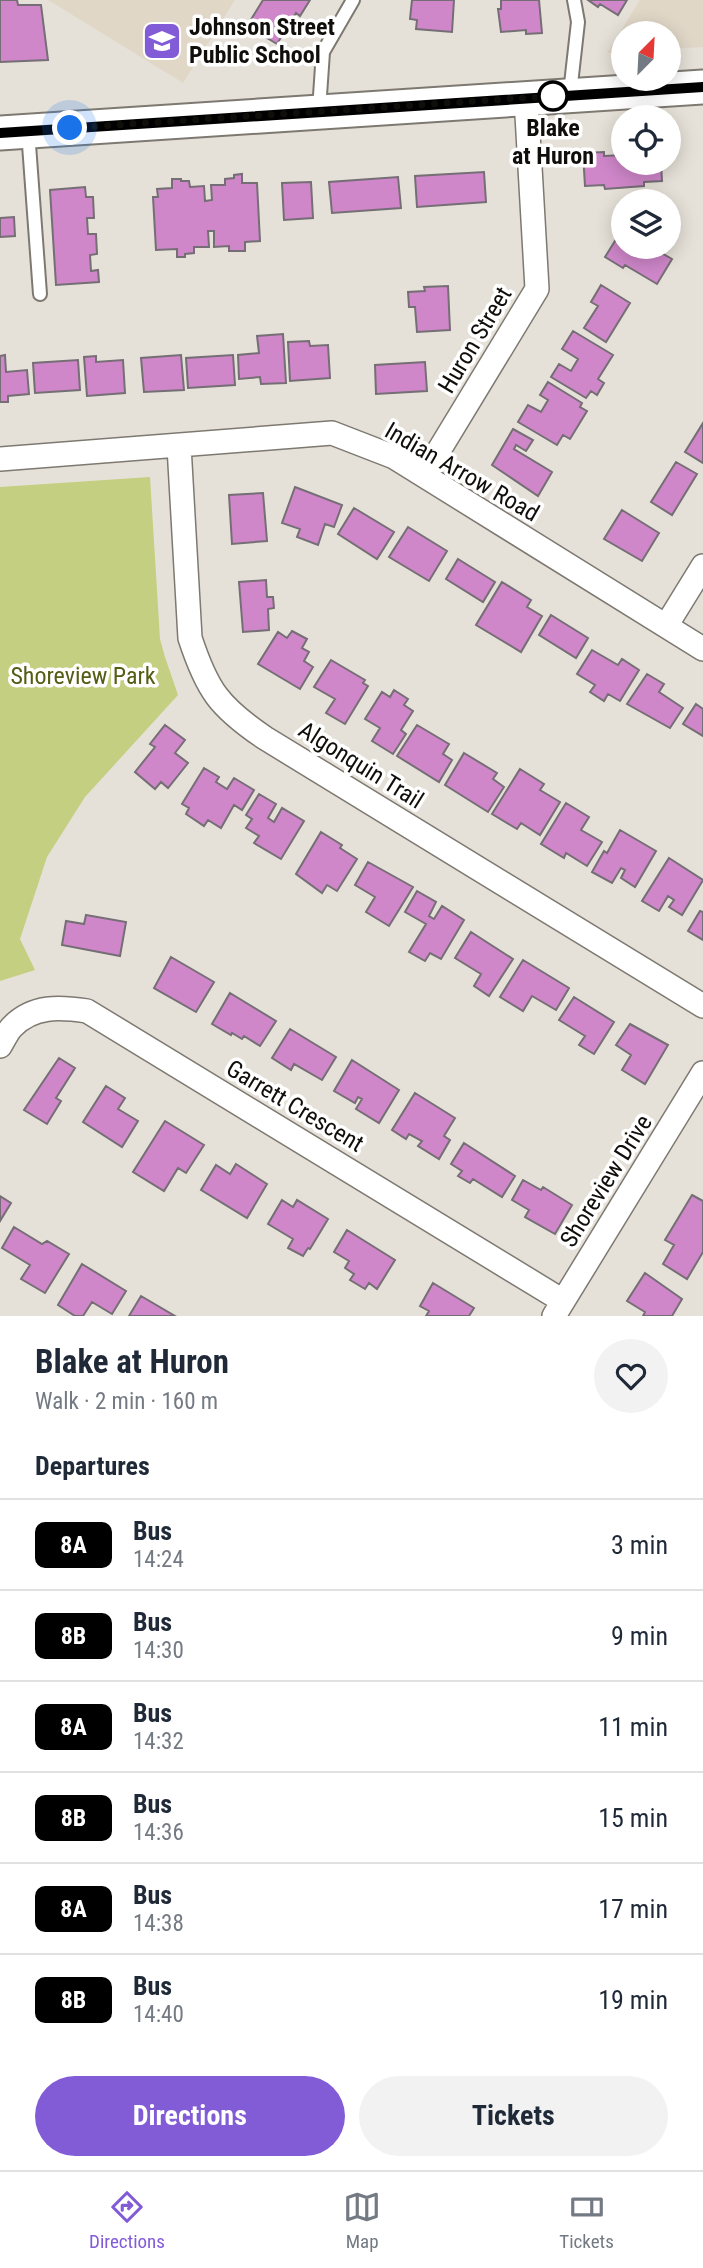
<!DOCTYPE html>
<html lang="en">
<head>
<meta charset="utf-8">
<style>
  :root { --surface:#fff; --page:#f2f2f3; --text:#1f2937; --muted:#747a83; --line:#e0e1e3; --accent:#825cd7 }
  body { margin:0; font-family:"Roboto Condensed",sans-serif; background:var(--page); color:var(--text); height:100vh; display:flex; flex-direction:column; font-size:26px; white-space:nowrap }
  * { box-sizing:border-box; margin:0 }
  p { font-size:23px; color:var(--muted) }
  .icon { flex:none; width:38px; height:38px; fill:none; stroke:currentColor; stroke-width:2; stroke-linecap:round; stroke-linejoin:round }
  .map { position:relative; height:1316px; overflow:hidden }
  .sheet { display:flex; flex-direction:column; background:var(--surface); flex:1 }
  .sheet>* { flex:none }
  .badge { padding:0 14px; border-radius:10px; font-size:24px; line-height:46px }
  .needle { width:46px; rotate:24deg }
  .fabs { position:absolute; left:611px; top:21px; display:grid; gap:14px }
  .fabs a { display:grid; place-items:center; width:70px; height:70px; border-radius:50%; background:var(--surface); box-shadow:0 4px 18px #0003; font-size:35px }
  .you { position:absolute; width:35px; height:35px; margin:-18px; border:5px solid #fff; border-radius:50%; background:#1a73e8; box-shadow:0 0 0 10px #1a73e833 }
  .map>.badge { position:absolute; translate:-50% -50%; box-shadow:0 0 0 4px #fff }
  h2 { padding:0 35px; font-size:26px; line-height:63px }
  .round { display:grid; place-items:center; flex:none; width:74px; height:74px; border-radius:37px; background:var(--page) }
  .summary { display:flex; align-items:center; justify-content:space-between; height:119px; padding:0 35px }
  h1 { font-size:33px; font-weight:700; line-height:52px }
  .primary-button { display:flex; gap:14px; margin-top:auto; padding:14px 35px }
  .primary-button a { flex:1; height:80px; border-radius:42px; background:var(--accent); color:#fff; font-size:28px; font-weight:700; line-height:80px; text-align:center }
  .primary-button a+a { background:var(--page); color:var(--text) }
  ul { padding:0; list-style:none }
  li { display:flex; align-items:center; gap:21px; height:91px; padding:0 35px; border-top:2px solid var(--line) }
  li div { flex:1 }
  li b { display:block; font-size:26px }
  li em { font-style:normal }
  li .badge { min-width:77px; font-weight:700; text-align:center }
  .menu { display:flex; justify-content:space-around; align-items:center; height:98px; border-top:2px solid var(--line); background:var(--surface); font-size:19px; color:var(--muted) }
  .menu a { display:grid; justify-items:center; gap:4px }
  .menu .active { color:var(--accent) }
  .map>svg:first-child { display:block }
</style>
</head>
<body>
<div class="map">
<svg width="703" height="1316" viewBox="0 0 703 1316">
  <rect width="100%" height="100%" fill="#e6e1d8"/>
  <!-- built -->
  <path fill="#e0d7c7" d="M48,0H235L183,83Z
    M640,0H703V47L669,49L668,33H623V52L607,53Z"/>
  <!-- green -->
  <path fill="#c4cf81" d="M150,477L160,639L165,657L178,695L85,797L47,857L20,939L35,970L0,981V487Z"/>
  <!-- building -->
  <path fill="#cf87ca" stroke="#756e75" stroke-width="2" d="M0,0H17L18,5H41L48,60L0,62Z
    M263,0H310L300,16L296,13L277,44L247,26Z
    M412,0H454L452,32L416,29L417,20L410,19Z
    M501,0H539L542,33L526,34V30L501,32L498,9H501Z
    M588,0H627L618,15L600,4L598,7Z
    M604,152V156L623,155V163H661L662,181L644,182V186L605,189L604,185L585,186L583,153Z
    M484,172L486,202L417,207L415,176Z
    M242,174V183H257L260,241L245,242V251H229V246L214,247V231H208L209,247H194V253L185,254V257H177V249L156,250L153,197H158L157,189L172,188V179H181V181H189L190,187L204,186L205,201L212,200L211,185H225V179L234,178V175Z
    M398,177L401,208L332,213L329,182Z
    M311,182L313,218L284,220L282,183Z
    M85,187L86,197H93L94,218H87L88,234H96L97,254L90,255L91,271L98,270L99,282L56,285L50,190Z
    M14,217L15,236L0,237V218Z
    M620,233L623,234V247H651L672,259L657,284L625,265L623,268L605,257Z
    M601,285L630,303L606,342L584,328L598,306L591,302Z
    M448,286L450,330L417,332L415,307H409L408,292L425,291L424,287Z
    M573,331L613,355L598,379L604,383L597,395L591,391L586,398L551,377L559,364L571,371L578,359L562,349Z
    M283,334L286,383L261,384L260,377L239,379L238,355L259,353L257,336Z
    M309,341L310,346L328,345L330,378L290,381L288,342Z
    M5,355L6,372L27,370L29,394L8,396V402H0V356Z
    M181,355L184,390L144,392L141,358Z
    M233,355L235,385L188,388L186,358Z
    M96,356V362L123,360L125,393L87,396L84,357Z
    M78,360L80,390L35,393L33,363Z
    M425,362L427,391L376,394L375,365Z
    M548,382L582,403L580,407L587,411L570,439L563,435L557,445L518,422L528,405L541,412L548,400L540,395Z
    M703,423V463L685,452Z
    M513,429L533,440L526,451L516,445L514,449L552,472L538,496L492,465Z
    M676,462L697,474L672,515L651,502Z
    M295,487L342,505L334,527L325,524L318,545L297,537L300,529L282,523Z
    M263,493L267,541L232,544L229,495Z
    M354,508L394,532L377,559L338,534Z
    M622,510L659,533L642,561L604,539Z
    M408,527L447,551L429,581L389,557Z
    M458,559L495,582L483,602L446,579Z
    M266,580L267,597H273L274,608L268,609L269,630L243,632L239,582Z
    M502,582L531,600L527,607L542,616L521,652L476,625Z
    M551,615L588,638L576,658L539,635Z
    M292,631L307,639L302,648L309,652L304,661L313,667L300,689L258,664L278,632L287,638Z
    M592,650L618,665L622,659L639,670L620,701L608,694L604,701L590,692L595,685L577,674Z
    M331,660L365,680L363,683L368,686L345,724L326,713L335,699L314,687Z
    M647,674L664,684L659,692L683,708L670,728L627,704Z
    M394,690L408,699L404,705L413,711L401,730L406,734L393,754L372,741L380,728L365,719L382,692L390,697Z
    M696,704L703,709V736L683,724Z
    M165,725L185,740L175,753L188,763L168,788L161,782L155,789L135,772L155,747L150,744Z
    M417,725L449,744L443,754L452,760L439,782L397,756Z
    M464,753L497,773L493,779L504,787L488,812L445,785Z
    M204,768L219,777L216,782L227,789L234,778L254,790L242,810L234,805L221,828L208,820L204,826L186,814L189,808L182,804Z
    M520,769L544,784L540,790L560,802L540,835L521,823L517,829L492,814Z
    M259,794L276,804L268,818L274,822L282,808L304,821L281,859L254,843L259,836L246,828L252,819L246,815Z
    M566,803L589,817L581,830L602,842L587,866L566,853L564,858L541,844Z
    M620,830L656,851L635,887L621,878L625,870L621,868L612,883L592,872L604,851L607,853Z
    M321,832L342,845L340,848L357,859L337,891L327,885L322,893L296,874Z
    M669,858L703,880L682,915L669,907L674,900L668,896L659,911L642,901Z
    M368,862L413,887L389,926L366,912L375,897L355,885Z
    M417,891L436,902L429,916L434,919L442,906L464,920L441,959L430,953L425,961L409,952L426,924L405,912Z
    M700,911L703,912V940L688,931Z
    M86,915L126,922L120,956L62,945L66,921L84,924Z
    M471,932L513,959L489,996L474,986L481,974L455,958Z
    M171,957L214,982L196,1012L154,988Z
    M523,960L569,988L556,1010L532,996L523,1011L500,997Z
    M230,993L276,1021L260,1046L244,1036L242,1039L232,1033L231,1035L212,1024Z
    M574,997L614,1022L594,1054L579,1045L585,1036L559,1020Z
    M630,1024L668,1045L645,1084L622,1070L631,1055L616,1045Z
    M290,1029L336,1057L322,1080L294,1064L291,1070L272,1058Z
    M59,1058L75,1068L56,1098L61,1101L47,1124L24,1110Z
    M352,1060L399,1090L379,1123L356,1109L362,1099L358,1097L355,1103L334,1091Z
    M106,1086L125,1098L118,1109L138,1121L122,1147L83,1122Z
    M415,1093L455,1118L444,1136L450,1140L439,1159L418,1146L422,1141L409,1134L406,1139L392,1130Z
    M165,1121L204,1145L186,1173L178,1168L164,1191L133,1172Z
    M464,1143L515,1176L502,1197L473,1179L470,1183L458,1176L462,1171L451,1164Z
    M236,1164L267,1184L247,1218L201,1190L216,1165L230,1174Z
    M523,1180L541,1190L543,1187L572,1205L555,1234L525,1217L529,1210L512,1200Z
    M692,1195L703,1201V1252L687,1279L663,1264L674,1245L665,1240Z
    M0,1196L11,1203L0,1221Z
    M282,1200L293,1207L297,1200L328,1219L310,1249L308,1248L303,1256L288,1248L293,1239L268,1224Z
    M14,1227L42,1244L47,1241L69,1254L45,1293L21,1279L30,1265L2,1248Z
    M347,1230L395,1260L377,1289L369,1283L365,1289L350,1280L354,1274L345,1268L349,1261L334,1252Z
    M82,1264L126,1291L112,1314L92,1302L83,1316H75L58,1305Z
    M645,1273L682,1299L672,1316H643L645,1312L627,1301Z
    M433,1283L474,1308L469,1316H426L429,1311L420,1306Z
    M141,1296L175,1316H129Z"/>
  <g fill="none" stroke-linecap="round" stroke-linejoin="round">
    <!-- lane casing -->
    <g stroke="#7d7971" stroke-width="16">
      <path id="lane" d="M570,93L578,22L574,0
        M319,110L323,52L353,0
        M28,131L40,294"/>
    </g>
    <!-- street casing -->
    <g stroke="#7d7971" stroke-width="26">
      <path id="street" d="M179,446L190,638C207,690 219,707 265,738L703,1006
        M0,459L332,433L394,457L703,649
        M424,475L537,289L526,98
        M666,626L703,566
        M0,1046C4,1040 7,1032 12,1027C33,1005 60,1007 87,1011L563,1301
        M554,1316L703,1073"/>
    </g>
    <!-- secondary casing -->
    <g stroke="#7d7971" stroke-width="37">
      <path id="secondary" d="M0,133L703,87"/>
    </g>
    <!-- lane -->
    <use href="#lane" stroke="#fff" stroke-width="12"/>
    <!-- street -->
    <use href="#street" stroke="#fff" stroke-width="23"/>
    <!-- secondary -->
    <use href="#secondary" stroke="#fff" stroke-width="33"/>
  </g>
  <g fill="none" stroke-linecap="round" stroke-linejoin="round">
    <!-- line casing -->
    <g stroke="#fff" stroke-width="16">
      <path id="line" d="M0,133L703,87"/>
    </g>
    <!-- line -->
    <use href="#line" stroke="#000" stroke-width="10"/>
    <!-- walk -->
    <path stroke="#100e0b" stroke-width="7" stroke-dasharray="0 12.6" d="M70,128L553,96"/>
  </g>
  <!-- icons -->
  <defs>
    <g id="school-square" transform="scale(2.0125)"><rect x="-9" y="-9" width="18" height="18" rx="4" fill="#825cd7" stroke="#fff"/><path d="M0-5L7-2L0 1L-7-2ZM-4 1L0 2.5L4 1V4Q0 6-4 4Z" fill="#fff"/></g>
  </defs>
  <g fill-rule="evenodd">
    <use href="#school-square" x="162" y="41"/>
  </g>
  <!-- markers -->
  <circle fill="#fff" stroke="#000" stroke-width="3.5" cx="553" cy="96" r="14"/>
  <g text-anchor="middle" stroke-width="7" stroke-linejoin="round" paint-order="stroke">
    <!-- poi labels -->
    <g font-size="24" font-weight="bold" fill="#100e0b" stroke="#fff" text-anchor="start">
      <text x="189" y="35">Johnson Street<tspan x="189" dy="28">Public School</tspan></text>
    </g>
    <!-- stop labels -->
    <g font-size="24" font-weight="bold" fill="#100e0b" stroke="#fff">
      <text x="553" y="136">Blake<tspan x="553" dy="28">at Huron</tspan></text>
    </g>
    <!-- street labels -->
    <g font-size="24" fill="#100e0b" stroke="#fff">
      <text transform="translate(475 340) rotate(-59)" y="8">Huron Street</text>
      <text transform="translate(462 472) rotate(30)" y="8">Indian Arrow Road</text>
      <text transform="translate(361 765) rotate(32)" y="8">Algonquin Trail</text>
      <text transform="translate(295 1106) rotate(31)" y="8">Garrett Crescent</text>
      <text transform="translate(606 1181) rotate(-58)" y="8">Shoreview Drive</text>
    </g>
    <!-- park labels -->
    <g font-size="24" fill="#555c14" stroke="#fff">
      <text x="83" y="684">Shoreview Park</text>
    </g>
  </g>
</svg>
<div class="fabs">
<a><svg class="needle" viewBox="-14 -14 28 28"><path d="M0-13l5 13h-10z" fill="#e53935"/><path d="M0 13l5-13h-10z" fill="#747a83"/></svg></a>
<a><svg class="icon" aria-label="locate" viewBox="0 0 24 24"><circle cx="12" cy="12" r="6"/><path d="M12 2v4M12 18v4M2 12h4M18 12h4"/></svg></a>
<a><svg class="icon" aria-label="layers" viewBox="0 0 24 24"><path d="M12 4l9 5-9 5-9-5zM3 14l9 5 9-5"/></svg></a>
</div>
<div class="you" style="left:70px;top:128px"></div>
</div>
<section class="sheet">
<div class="summary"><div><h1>Blake at Huron</h1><p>Walk · 2 min · 160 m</p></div><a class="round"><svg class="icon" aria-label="heart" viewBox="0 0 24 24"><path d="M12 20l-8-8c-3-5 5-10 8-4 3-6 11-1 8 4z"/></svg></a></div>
<h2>Departures</h2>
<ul>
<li><span class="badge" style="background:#000;color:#fff">8A</span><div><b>Bus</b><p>14:24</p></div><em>3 min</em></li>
<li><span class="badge" style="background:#000;color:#fff">8B</span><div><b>Bus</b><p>14:30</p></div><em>9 min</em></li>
<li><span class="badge" style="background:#000;color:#fff">8A</span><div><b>Bus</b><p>14:32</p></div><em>11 min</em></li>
<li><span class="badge" style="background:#000;color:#fff">8B</span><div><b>Bus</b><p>14:36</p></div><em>15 min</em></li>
<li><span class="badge" style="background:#000;color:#fff">8A</span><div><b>Bus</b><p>14:38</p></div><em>17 min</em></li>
<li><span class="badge" style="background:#000;color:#fff">8B</span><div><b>Bus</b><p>14:40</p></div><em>19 min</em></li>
</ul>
<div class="primary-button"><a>Directions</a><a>Tickets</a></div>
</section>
<nav class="menu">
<a class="active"><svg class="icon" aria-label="directions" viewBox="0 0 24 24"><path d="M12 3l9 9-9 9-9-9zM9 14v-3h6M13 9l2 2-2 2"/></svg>Directions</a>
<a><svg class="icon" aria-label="map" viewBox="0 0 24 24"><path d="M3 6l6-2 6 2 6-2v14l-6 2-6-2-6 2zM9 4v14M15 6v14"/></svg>Map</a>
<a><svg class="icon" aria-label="tickets" viewBox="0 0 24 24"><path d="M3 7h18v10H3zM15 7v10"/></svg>Tickets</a>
</nav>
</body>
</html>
